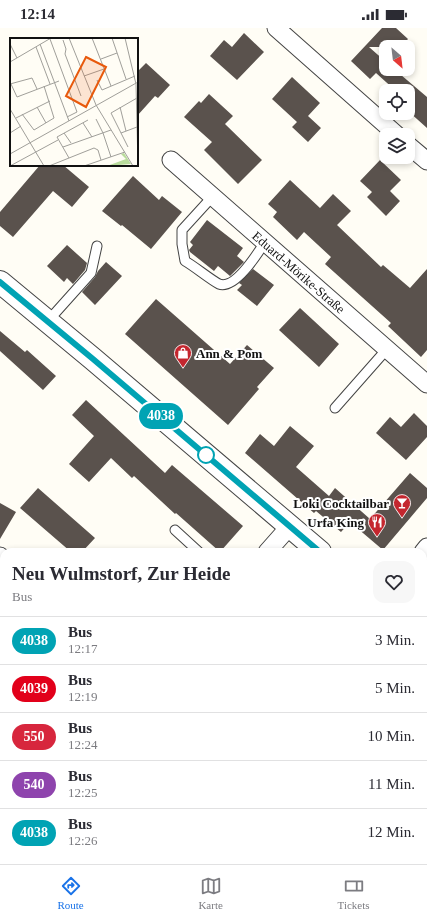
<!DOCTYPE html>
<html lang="de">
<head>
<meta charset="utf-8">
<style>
  :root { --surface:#fff; --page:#f7f7f7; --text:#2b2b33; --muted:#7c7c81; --line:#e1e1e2; --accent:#1a73e8 }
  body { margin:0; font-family:"Times New Roman",serif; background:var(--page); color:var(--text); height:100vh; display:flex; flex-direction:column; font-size:15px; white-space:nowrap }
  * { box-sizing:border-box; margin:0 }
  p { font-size:13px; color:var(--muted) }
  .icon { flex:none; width:22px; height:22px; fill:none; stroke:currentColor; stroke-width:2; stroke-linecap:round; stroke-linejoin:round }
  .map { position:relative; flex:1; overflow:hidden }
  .side { position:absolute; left:0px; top:520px; width:427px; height:316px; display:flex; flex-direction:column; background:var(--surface); border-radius:12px 12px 0 0; box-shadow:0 2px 6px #0003 }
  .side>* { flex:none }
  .badge { padding:0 8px; border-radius:13px; font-size:14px; line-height:26px }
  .needle { width:26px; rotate:152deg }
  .fabs { position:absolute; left:379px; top:12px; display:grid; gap:8px }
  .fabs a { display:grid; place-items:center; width:36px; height:36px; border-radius:8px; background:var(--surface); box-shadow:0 2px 6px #0003; font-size:20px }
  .map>.badge { position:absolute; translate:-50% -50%; box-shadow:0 0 0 2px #fff }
  .round { display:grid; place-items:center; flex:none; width:42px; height:42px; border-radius:12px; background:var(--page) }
  .overview { display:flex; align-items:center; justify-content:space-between; height:68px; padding:0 12px }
  h1 { font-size:19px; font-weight:600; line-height:30px }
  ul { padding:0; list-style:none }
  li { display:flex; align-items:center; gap:12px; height:48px; padding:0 12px; border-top:1px solid var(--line) }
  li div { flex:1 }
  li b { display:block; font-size:15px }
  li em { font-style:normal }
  li .badge { min-width:44px; font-weight:700; text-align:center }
  .status { display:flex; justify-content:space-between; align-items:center; height:28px; padding:0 20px; background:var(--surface); direction:ltr }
  .status svg { height:11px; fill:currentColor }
  .menu { display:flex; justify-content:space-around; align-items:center; height:56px; border-top:1px solid var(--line); background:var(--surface); font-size:11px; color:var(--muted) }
  .menu a { display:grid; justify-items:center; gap:2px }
  .menu .on { color:var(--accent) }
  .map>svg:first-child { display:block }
</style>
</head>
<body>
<div class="status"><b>12:14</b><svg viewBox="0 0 49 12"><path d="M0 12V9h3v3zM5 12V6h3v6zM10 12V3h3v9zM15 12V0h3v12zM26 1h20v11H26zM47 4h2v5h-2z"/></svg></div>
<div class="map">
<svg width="427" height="836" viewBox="0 0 427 836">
  <rect width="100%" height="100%" fill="#fffdf5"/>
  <!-- building -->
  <path fill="#5a524d" d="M382,0H396L408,11L401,19H369L386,34V41H394L427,69V100L408,83V63H396L376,45L370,51L351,33Z
    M244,5L264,24L237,52L210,28L224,12L232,19Z
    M146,35L170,57L158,70L155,68L137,88V44Z
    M292,49L320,75L308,88L321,100L308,114L292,99L297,94L272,71Z
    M209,66L233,88L225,96L262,132L238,156L204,122L212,114L184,89L199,73L201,75Z
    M380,132L401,152L390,163L400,173L386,188L367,169L372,164L360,153Z
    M40,137H63L89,159L72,179L53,163L13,209L0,198V184Z
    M133,148L159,172L162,168L182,184L151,221L122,197L121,198L102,183Z
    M290,152L320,180L333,166L351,183L337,197L381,239L383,237L410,260L427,241V322L421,329L388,298L391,295L325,236L331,229L304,204L297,212L273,189L277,184L268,176Z
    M207,192L243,220L237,228L244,234L230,248L218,238L214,243L190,224L189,222L193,217L190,214Z
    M67,217L87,235L85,242L73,256L67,250L64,254L47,238Z
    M106,234L122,248L95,277L82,264L95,249L98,243Z
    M253,241L274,257L257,278L237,262L242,257L239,255Z
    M156,271L230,336L247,317L274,340L257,359L259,361L228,397L125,306Z
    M300,280L339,316L319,339L279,302Z
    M0,303L25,324L27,322L56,348L43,362L0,323Z
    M86,372L165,445L172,437L243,498L220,524L176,485L175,486L134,448L132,450L111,430L89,454L69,436L94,408L72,387Z
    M414,385L427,398V409L406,432L376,405L390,389L401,399Z
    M290,398L314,418L296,439L329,468L335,460L370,491L410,445L427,460V470L383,522L350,494L341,504L316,483L314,485L245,425L260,406L274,418Z
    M38,460L95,510L82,524H71L20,480Z
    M0,475L16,484L0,511Z"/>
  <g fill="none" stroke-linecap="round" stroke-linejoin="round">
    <!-- service casing -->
    <g stroke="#444" stroke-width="11">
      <path id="service" d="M213,168L182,202V216L185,233C194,238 211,252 219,256C235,262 258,225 265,214
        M48,293L91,245L97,218
        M335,380L387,321
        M175,502L199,524
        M423,723L427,727
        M423,740L427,736
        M170,836L172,832"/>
    </g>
    <!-- minor casing -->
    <g stroke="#444" stroke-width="19">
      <path id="minor" d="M276,0L397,107
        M408,117L427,133
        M171,132L427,356
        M267,524L290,498
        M423,524L427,519
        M0,528L4,532
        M0,777L4,780
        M65,832L69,836"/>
    </g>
    <!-- tertiary casing -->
    <g stroke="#444" stroke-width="24">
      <path id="tertiary" d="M0,254L93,331L320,524
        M423,613L427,616"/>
    </g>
    <!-- path -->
    <path stroke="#333" stroke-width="2.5" stroke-dasharray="4 2" stroke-linecap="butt" d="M423,645L427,648"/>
    <!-- service -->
    <use href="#service" stroke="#fff" stroke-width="9"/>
    <!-- minor -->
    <use href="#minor" stroke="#fff" stroke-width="17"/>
    <!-- tertiary -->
    <use href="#tertiary" stroke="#fff" stroke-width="22"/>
  </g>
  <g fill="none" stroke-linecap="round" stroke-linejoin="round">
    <!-- line casing -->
    <g stroke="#fff" stroke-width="9">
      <path id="line" d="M0,254L93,331L320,524"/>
    </g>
    <!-- line -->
    <use href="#line" stroke="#00a3b4" stroke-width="6"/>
  </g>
  <!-- icons -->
  <defs>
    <g id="shop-pin" transform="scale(0.9)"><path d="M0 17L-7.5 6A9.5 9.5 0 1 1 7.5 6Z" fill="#c4262e" stroke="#fff"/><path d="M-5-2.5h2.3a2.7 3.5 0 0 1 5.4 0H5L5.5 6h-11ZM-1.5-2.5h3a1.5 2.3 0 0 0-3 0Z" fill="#fff"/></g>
    <g id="bar-pin" transform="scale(0.9)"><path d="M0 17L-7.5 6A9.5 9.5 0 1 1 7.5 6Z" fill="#c4262e" stroke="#fff"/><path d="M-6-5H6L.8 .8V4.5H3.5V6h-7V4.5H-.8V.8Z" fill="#fff"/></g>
    <g id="restaurant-pin" transform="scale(0.9)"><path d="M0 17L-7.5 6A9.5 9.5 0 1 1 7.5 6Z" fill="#c4262e" stroke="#fff"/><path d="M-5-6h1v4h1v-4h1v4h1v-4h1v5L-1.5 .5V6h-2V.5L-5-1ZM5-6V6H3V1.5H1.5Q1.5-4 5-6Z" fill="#fff"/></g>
  </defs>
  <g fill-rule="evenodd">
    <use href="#shop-pin" x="183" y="325"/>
    <use href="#bar-pin" x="402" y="475"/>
    <use href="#restaurant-pin" x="377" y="494"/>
  </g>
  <!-- markers -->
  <circle fill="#fff" stroke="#00a3b4" stroke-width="2" cx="206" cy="427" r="8"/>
  <g text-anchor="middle" stroke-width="4" stroke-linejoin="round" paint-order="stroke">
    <!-- street labels -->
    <g font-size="13" fill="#111" stroke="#fff">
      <text transform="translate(299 244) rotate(41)" y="5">Eduard-Mörike-Straße</text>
    </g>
    <!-- poi labels -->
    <g font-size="13" font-weight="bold" fill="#111" stroke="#fff" text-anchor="end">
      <text x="196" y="330" text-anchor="start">Ann &amp; Pom</text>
      <text x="389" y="480">Loki Cocktailbar</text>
      <text x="364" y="499">Urfa King</text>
    </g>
  </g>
  <!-- overview -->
  <g transform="translate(10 10)">
    <rect width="128" height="128" fill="#fffdf5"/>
    <path d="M114,115L121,126L97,128L116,121L111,116Z" fill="#b9dc9c"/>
    <path fill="none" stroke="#a09f9a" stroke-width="1" d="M59,0L86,67M82,0L101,48M102,0L116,41M115,0L126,46L128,128M40,1L67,74L57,79M53,2L56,11L55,16L71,58M0,6L7,20M30,6L59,83M26,9L40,46M91,21L107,15M0,24L41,0M74,38L94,31M87,42L92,52L125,38M0,46L22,40L27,51M1,46L7,59L49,43M86,67L123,128M27,69L36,85M110,69L116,93M0,71L34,128M12,76L24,92L44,80L34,48M6,80L40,63M86,81L93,95M73,85L82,99M0,95L11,88M54,95L61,105M93,95L101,119M111,95L127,89M53,109L101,92M118,109L101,75L127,60M0,116L128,44M59,120L47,99L78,82M0,128L48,102M39,128L84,110L88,112L91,122M74,128L115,114"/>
    <path fill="#e8590c" fill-opacity="0.15" stroke="#e8590c" stroke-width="2" d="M76,19L96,29L76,69L56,58Z"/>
    <rect width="128" height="128" fill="none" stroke="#111" stroke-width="2"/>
  </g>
</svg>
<div class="fabs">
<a><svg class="needle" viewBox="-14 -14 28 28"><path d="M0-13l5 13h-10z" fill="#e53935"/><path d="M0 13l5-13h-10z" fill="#7c7c81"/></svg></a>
<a><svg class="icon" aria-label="locate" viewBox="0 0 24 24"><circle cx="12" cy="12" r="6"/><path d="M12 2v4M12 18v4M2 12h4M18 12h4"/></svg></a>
<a><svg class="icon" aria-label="layers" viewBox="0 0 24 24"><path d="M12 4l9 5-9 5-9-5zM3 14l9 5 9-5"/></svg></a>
</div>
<b class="badge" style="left:161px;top:388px;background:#00a3b4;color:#fff">4038</b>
<section class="side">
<div class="overview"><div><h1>Neu Wulmstorf, Zur Heide</h1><p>Bus</p></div><a class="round"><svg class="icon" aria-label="heart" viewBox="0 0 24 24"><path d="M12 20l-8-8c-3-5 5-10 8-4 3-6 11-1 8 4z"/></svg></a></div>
<ul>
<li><span class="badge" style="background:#00a3b4;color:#fff">4038</span><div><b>Bus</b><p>12:17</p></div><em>3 Min.</em></li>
<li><span class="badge" style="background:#e2001a;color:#fff">4039</span><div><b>Bus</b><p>12:19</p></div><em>5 Min.</em></li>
<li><span class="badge" style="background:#d7263d;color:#fff">550</span><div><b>Bus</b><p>12:24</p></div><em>10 Min.</em></li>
<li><span class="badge" style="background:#8e44ad;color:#fff">540</span><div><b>Bus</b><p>12:25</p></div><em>11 Min.</em></li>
<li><span class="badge" style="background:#00a3b4;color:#fff">4038</span><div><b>Bus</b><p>12:26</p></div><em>12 Min.</em></li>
</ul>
</section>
</div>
<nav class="menu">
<a class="on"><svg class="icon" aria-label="directions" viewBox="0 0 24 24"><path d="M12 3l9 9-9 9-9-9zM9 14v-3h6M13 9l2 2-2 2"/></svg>Route</a>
<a><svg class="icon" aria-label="map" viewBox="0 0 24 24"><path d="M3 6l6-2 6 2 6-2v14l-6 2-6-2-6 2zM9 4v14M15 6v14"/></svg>Karte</a>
<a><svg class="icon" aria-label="tickets" viewBox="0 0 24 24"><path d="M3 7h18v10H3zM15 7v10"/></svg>Tickets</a>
</nav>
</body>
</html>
